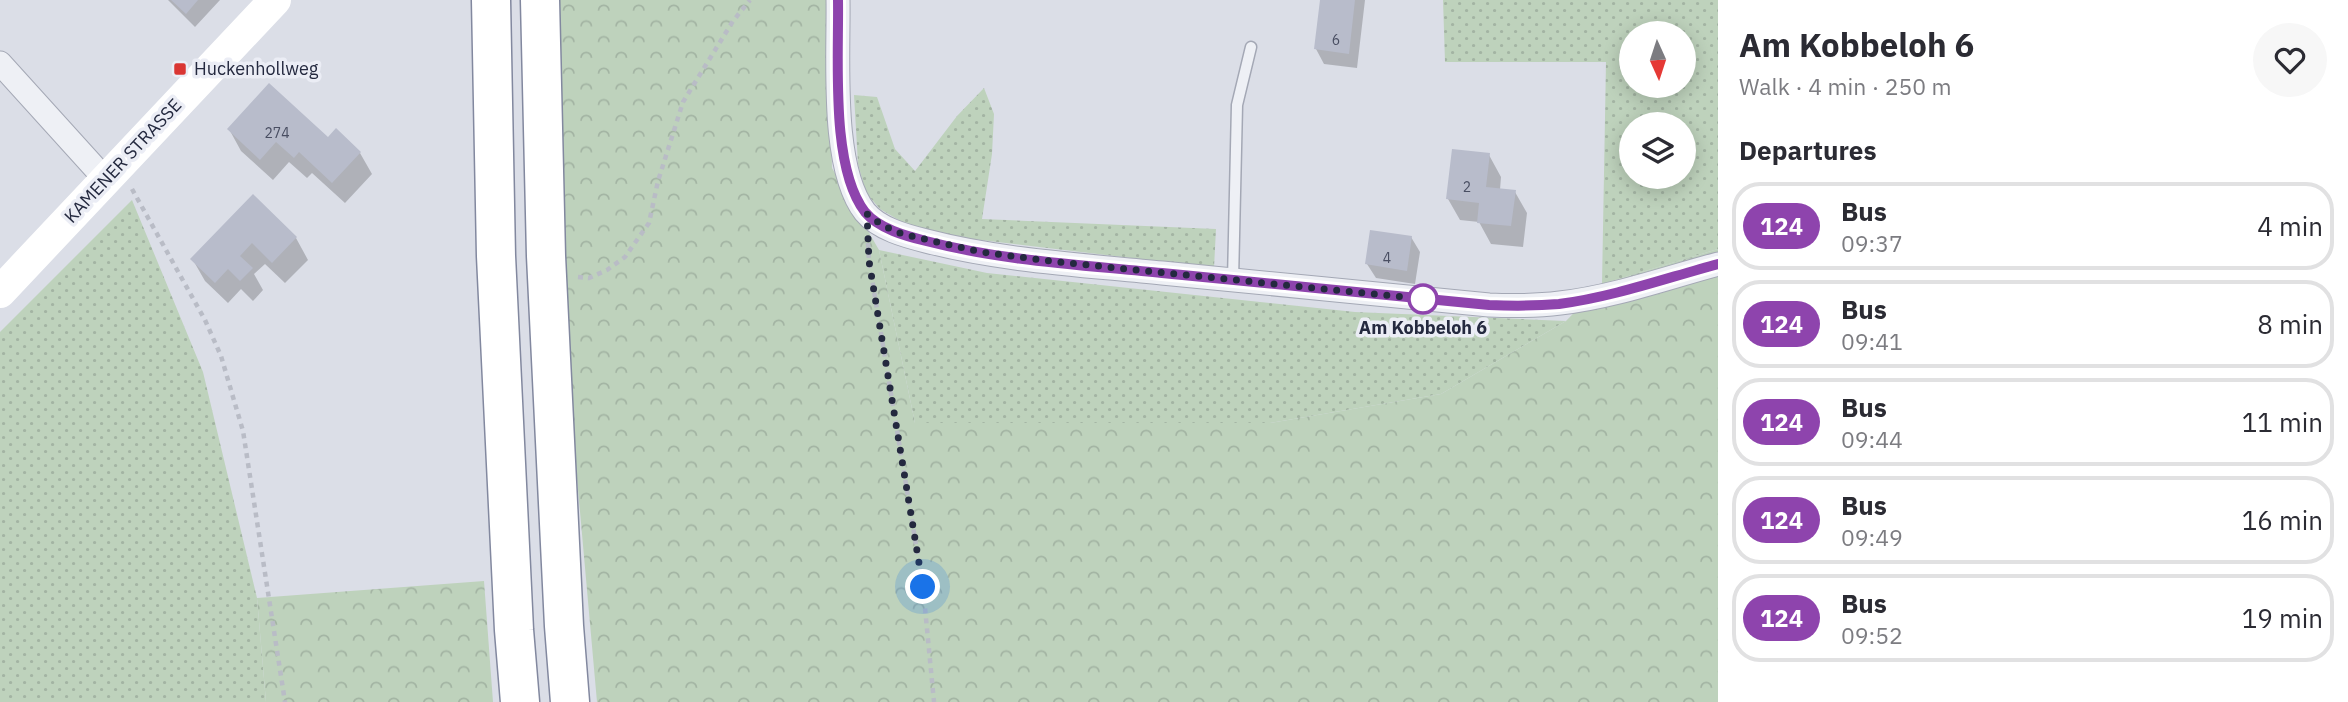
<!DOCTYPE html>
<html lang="en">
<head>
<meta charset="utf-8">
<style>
  :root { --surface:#fff; --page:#f7f7f7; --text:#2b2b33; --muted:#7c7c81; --line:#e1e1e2 }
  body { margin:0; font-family:"IBM Plex Sans",sans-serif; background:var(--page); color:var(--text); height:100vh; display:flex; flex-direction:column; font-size:26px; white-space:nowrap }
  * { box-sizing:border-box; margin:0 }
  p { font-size:23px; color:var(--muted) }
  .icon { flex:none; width:38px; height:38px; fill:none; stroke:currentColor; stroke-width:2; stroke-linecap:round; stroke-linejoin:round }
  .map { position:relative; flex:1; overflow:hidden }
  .sheet { display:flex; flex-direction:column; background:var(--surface); width:630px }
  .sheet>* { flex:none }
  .badge { padding:0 14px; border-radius:23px; font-size:24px; line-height:46px }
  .needle { width:46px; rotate:177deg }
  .controls { position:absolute; left:1619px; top:21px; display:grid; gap:14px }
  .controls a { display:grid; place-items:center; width:77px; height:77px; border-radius:50%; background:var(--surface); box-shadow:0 4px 18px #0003; font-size:35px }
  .you { position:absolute; width:35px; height:35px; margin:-18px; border:5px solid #fff; border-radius:50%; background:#1a73e8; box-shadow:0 0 0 10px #1a73e833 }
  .map>.badge { position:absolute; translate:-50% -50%; box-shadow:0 0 0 4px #fff }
  h2 { padding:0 21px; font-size:26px; line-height:63px }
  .round { display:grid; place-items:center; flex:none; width:74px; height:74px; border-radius:37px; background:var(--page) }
  .overview { display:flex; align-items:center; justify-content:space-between; height:119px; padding:0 21px }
  h1 { font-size:33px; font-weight:700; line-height:52px }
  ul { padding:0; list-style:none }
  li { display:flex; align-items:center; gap:21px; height:88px; margin:0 14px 10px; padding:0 7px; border:4px solid var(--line); border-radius:28px }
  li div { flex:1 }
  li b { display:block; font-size:26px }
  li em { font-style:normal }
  li .badge { min-width:77px; font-weight:700; text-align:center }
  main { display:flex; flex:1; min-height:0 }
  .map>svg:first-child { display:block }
</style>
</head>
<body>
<main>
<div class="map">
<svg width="1718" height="702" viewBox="0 0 1718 702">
  <defs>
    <pattern id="grass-dots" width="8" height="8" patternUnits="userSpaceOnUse" patternTransform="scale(1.75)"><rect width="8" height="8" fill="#bed2bc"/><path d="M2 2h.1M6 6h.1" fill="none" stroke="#a3b4a3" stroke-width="1.8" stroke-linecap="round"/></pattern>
    <pattern id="forest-crowns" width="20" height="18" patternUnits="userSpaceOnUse" patternTransform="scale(1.75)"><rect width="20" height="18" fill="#bed2bc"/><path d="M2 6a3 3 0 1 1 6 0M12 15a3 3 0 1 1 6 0" fill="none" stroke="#a3b4a3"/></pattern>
  </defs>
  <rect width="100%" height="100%" fill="#dbdee7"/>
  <!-- grass -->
  <path fill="url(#grass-dots)" fill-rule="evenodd" d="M1443,0H1718V249L1602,284L1606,62H1445ZM1684,33V86H1631V33ZM1684,124V177H1631V124Z
    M984,88L994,114L992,154L982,219L1216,229L1214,268L948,236L907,225L880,209L866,193L858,164L854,95L877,97L895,149L915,171L957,116Z
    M132,200L203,372L257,598L266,702H0V332Z
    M879,250L987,273L1355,312L1566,321L1441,394L1270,423H915Z"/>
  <!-- forest -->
  <path fill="url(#forest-crowns)" d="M554,0H828L832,168L879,250L915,423H1270L1441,394L1566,321L1602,284L1718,249V702H597L567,366Z
    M484,581L493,702H266L257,598Z"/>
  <!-- shadow -->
  <path fill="#0003" d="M168,0H220L195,27Z
    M1322,0H1365L1357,68L1324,64L1316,49Z
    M229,129L328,139L360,153L372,174L345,203L312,173L307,178L289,162L273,180L241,151Z
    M1489,155L1501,177L1500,190L1515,192L1527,213L1523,247L1491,244L1479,222L1460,220L1448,199Z
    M253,197L296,238L308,260L285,283L265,264L254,274L263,290L253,301L241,289L228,303L205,281L193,260Z
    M1411,237L1420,252L1415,284L1376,278L1367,264Z"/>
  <!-- building -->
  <path fill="#b8bccb" d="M171,0H198L186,14Z
    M1320,0H1355L1349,54L1314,49Z
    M269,83L328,137L336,128L361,152L332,183L299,152L294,158L276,142L260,160L227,129Z
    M1452,149L1490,153L1486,187L1516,190L1511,226L1477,223L1479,203L1446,199Z
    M253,194L297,237L272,263L252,243L240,256L253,268L240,281L228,269L215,283L190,259Z
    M1370,230L1412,236L1407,271L1365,264Z"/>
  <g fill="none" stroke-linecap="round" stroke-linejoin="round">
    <!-- lane casing -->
    <g stroke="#a4a8b5" stroke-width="13">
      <path id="lane" d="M1233,280L1237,105L1251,47"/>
    </g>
    <!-- street casing -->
    <g stroke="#a4a8b5" stroke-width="25">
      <path id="street" d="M838,0C839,57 830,167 865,212C879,229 906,236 926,241C1003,261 1084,265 1162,273C1271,283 1380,295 1489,305C1513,306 1536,306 1560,303C1613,297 1666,278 1718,264
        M0,63L105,179"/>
    </g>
    <!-- highway casing -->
    <g stroke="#82889f" stroke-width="41">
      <path id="highway" d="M491,0L496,256L514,630L520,702
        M540,0L546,256L564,626L570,702"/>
    </g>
    <!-- path -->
    <path stroke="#b9bcc6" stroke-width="4.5" stroke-dasharray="5 5" stroke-linecap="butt" d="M132,189L205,320L221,356L243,431L285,702
      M868,243L869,261L923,587L934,702
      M578,277L589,278L607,270L625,257L649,223L658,181L683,102L733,21L750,0"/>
    <!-- lane -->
    <use href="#lane" stroke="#eef0f5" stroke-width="10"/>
    <!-- street -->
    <use href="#street" stroke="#eef0f5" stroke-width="23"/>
    <!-- secondary -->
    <path stroke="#fff" stroke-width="32" d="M0,292L275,0"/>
    <!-- highway -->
    <use href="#highway" stroke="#fff" stroke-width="38"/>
  </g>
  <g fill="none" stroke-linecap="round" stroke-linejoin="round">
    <!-- line casing -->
    <g stroke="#fff" stroke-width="16">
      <path id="line" d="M838,0C839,57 830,167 865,212C879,229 906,236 926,241C1003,261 1084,265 1162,273C1271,283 1380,295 1489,305C1513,306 1536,306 1559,304C1613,297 1666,278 1718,264"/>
    </g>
    <!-- line -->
    <use href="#line" stroke="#8e44ad" stroke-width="10"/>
    <!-- walk -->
    <path stroke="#24293f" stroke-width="7" stroke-dasharray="0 12.6" d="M923,587L869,261L867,214L882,225L902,234L981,252L1058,262L1423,299"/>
  </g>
  <!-- markers -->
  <rect fill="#da3633" stroke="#ebedf5" stroke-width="2.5" x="173" y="62" width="14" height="14" rx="3.5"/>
  <circle fill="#fff" stroke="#8e44ad" stroke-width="3.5" cx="1423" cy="299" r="14"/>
  <g text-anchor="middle" stroke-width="7" stroke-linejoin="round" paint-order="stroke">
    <!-- number labels -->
    <g font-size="14" fill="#494e62">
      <text x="1336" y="45">6</text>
      <text x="277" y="138">274</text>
      <text x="1467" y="192">2</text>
      <text x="1387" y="263">4</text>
    </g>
    <!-- poi labels -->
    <g font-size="18" fill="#24293f" stroke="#ebedf5" text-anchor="start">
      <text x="194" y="75">Huckenhollweg</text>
    </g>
    <!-- street labels -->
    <g font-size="18" fill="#24293f" stroke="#ebedf5">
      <text transform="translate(123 161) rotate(-47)" y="6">KAMENER STRASSE</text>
    </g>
    <!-- stop labels -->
    <g font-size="18" font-weight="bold" fill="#24293f" stroke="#ebedf5">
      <text x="1423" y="334">Am Kobbeloh 6</text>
    </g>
  </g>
</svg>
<div class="controls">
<a><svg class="needle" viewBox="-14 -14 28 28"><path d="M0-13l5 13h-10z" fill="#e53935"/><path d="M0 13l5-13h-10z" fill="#7c7c81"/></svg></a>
<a><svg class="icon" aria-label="layers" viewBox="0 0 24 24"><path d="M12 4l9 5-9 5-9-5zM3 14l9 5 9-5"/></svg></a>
</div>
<div class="you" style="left:923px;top:587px"></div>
</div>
<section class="sheet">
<div class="overview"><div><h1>Am Kobbeloh 6</h1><p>Walk · 4 min · 250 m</p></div><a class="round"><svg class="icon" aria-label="heart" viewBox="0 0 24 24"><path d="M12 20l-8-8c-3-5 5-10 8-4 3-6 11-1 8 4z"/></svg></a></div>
<h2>Departures</h2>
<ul>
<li><span class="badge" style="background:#8e44ad;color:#fff">124</span><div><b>Bus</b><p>09:37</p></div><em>4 min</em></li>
<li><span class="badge" style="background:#8e44ad;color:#fff">124</span><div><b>Bus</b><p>09:41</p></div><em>8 min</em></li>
<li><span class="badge" style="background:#8e44ad;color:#fff">124</span><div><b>Bus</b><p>09:44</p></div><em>11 min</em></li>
<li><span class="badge" style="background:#8e44ad;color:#fff">124</span><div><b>Bus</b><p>09:49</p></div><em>16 min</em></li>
<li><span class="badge" style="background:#8e44ad;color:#fff">124</span><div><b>Bus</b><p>09:52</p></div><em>19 min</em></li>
</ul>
</section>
</main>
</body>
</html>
